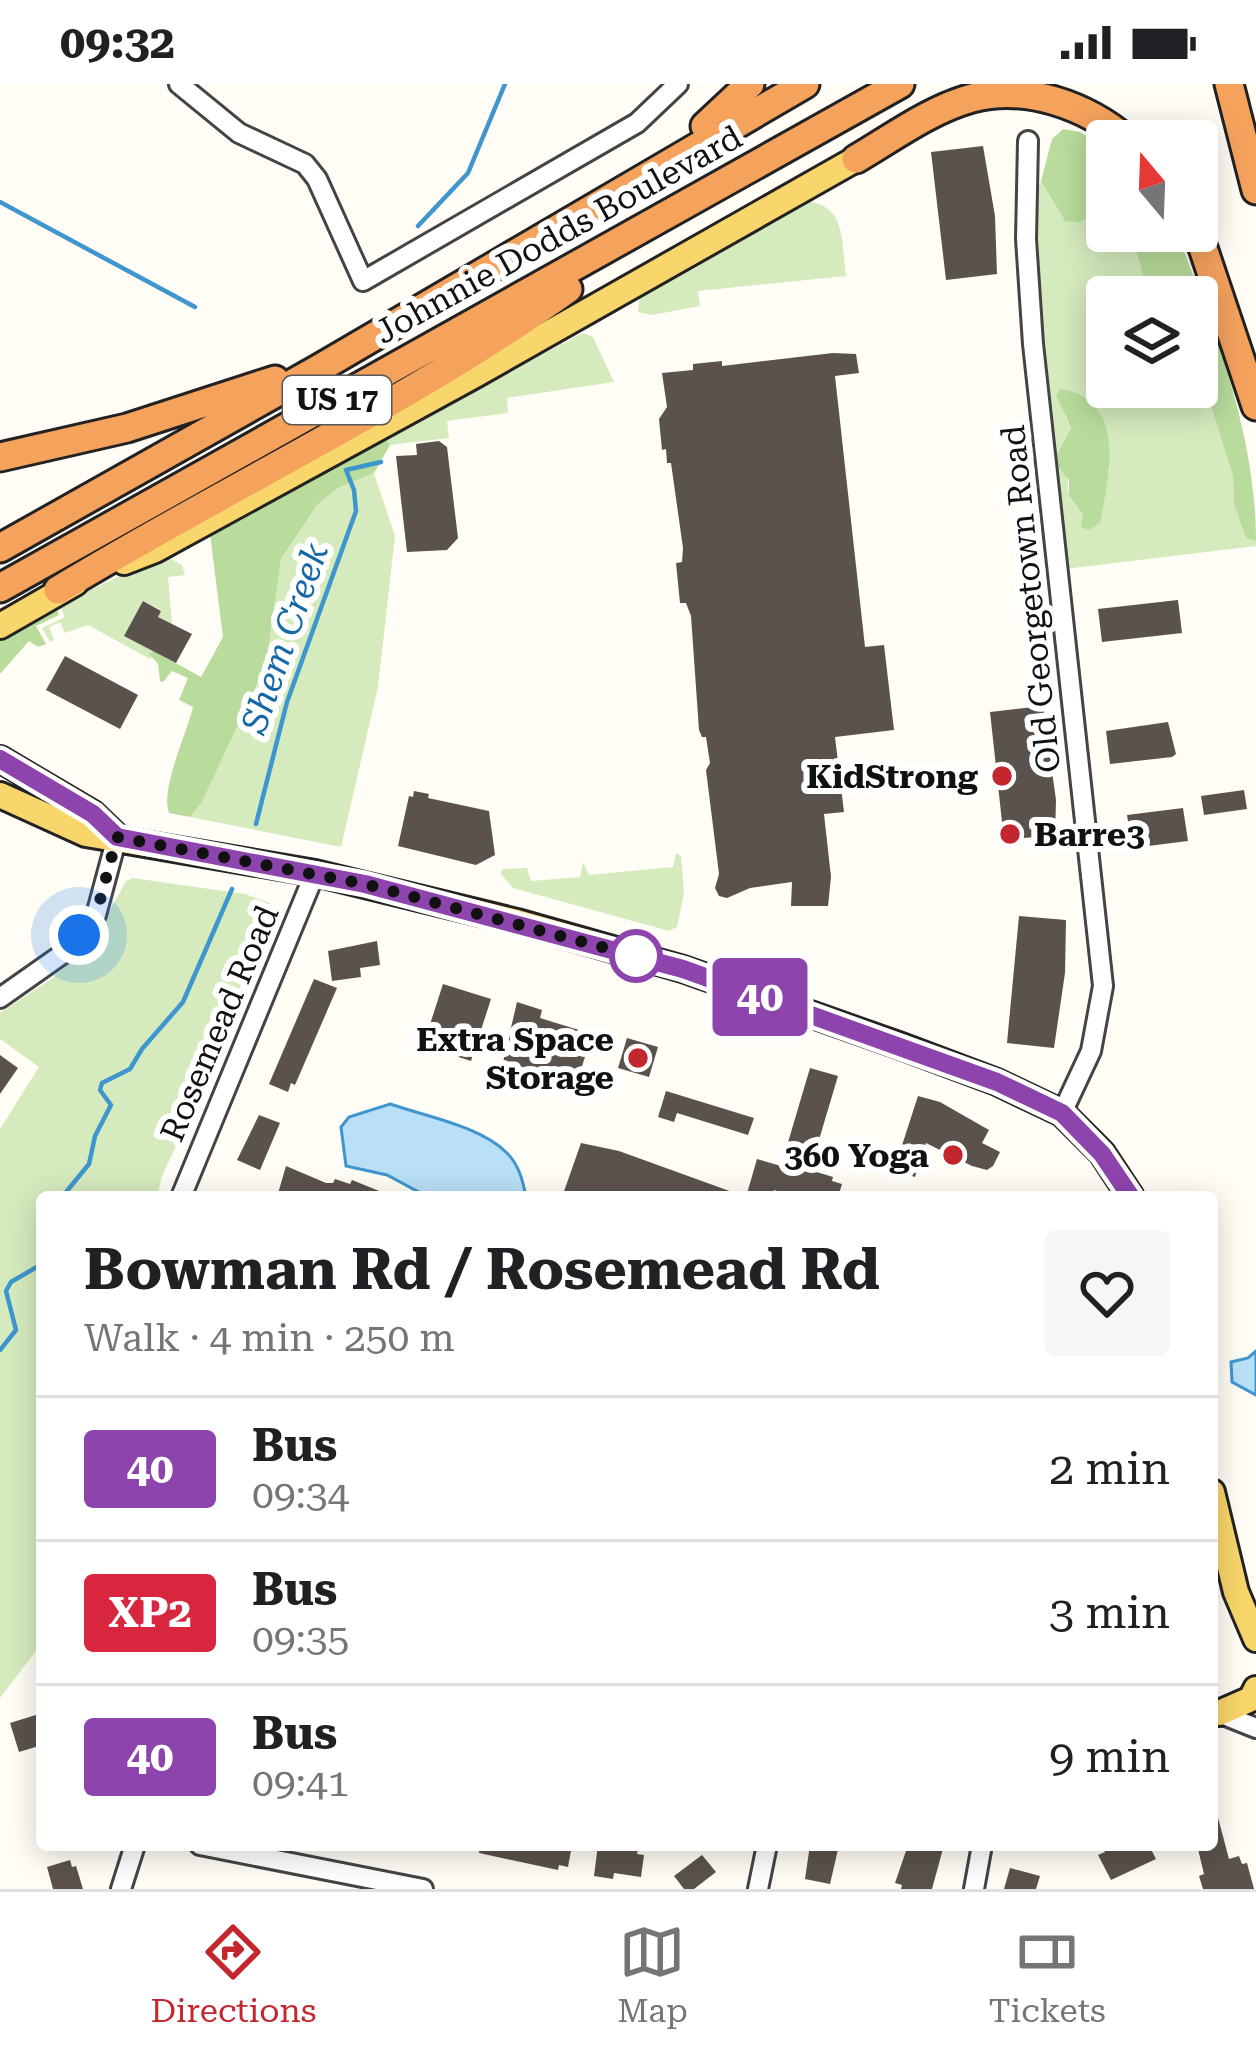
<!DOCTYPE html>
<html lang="en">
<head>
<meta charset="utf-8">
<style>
  :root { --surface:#fff; --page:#f6f6f6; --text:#202124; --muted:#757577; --line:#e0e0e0; --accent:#c4262e }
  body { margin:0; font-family:"Roboto Serif",serif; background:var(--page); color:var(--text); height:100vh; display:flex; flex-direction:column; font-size:45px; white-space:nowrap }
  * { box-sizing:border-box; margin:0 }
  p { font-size:39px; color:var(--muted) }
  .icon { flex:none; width:66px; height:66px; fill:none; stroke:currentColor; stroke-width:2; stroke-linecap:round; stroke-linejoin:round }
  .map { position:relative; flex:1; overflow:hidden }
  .drawer { position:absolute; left:36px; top:1107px; width:1182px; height:660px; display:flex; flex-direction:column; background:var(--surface); border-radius:12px; box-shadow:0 6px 30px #0003 }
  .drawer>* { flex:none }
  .badge { padding:0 24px; border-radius:9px; font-size:42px; line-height:78px }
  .needle { width:78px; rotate:341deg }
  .tools { position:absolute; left:1086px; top:36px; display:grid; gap:24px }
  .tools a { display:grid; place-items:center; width:132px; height:132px; border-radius:12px; background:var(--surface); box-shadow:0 6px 30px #0003; font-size:60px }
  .you { position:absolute; width:60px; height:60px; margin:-30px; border:9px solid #fff; border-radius:50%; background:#1a73e8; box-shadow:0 0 0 18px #1a73e833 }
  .map>.badge { position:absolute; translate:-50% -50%; box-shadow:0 0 0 6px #fff }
  .round { display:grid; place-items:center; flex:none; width:126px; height:126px; border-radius:12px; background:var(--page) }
  .summary { display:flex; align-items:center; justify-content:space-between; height:204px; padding:0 48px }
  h1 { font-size:57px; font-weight:700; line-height:90px }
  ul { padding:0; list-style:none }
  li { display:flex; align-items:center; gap:36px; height:144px; padding:0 48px; border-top:3px solid var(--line) }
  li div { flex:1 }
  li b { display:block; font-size:45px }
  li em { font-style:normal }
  li .badge { min-width:132px; font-weight:700; text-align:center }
  .status { display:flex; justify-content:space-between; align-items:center; height:84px; padding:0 60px; background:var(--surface); direction:ltr }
  .status svg { height:33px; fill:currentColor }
  .tab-bar { display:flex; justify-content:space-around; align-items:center; height:168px; border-top:3px solid var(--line); background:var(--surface); font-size:33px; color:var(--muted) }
  .tab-bar a { display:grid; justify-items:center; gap:6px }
  .tab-bar .on { color:var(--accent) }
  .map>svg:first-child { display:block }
</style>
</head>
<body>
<div class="status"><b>09:32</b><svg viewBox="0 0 49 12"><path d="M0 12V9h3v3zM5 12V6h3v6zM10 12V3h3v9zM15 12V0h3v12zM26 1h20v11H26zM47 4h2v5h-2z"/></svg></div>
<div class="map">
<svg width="1256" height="1805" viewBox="0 0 1256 1805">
  <rect width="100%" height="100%" fill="#fffdf5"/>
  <!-- green -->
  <path fill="#d5ebbd" d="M1041,97L1065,137L1095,129L1107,134V147H1122C1140,166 1142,188 1146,213H1107V303H1197V296L1206,307L1233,392L1234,421L1246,454L1256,457V462L1065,485L1054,389L1056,385C1072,391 1066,397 1069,411C1071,417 1079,425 1083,431L1110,385L1063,329L1071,342L1053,378C1047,317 1020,147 1041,97Z
    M800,117C847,117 841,156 846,192L698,207L700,222L652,231L638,228L640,212L647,203Z
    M583,249L593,253L614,298L507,314L508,329L447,337L449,354L390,361L385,353Z
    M374,389L395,452L378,603L341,763L190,733L202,718L266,581L281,475L317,421L338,404Z
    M164,471L182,481L185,491L168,493L172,540L158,533L161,526L143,517L154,567L150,575L88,541L65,549L60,538L49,543L54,556L50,558L42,544L65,533L59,521Z
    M676,769L681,772L684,809L677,843L669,847L513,804L501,790L502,785L527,784L531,797L580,793L583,778L589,791L673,783Z
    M133,794L245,810L270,819L207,996L162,1092L157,1113H42V1559L0,1614V1045L39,983L0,955V929L53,894L96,852L126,797Z"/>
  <!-- forest -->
  <path fill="#b9dc9c" d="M1063,45L1080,48L1107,64V134L1095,129L1080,138L1065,137L1041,97L1052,55Z
    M1122,147H1176C1215,245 1256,351 1256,457L1246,454L1234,421L1233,392L1206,307L1197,296V213H1146C1142,188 1140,166 1122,147Z
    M1060,305C1128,315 1109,393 1100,439L1089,446L1081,443L1083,431L1069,412V396L1053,378L1071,343L1056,311Z
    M385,353L390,361L374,389L338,404L317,421L281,475L266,581L202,718L190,733L169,729C160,705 187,649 193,623L179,616L188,594L172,587L163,598L160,597L158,580L149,570L154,567L201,593L223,553L210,450Z
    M56,523L59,531L36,542L46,560L38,563L29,557L0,590V557Z"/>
  <!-- water -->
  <path fill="#b9e0f7" stroke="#3f96cf" stroke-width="3" d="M390,1020C425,1032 480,1042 507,1069C519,1081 523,1097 526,1113H428L387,1091L346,1082L341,1043L349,1033Z
    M1256,1267V1311L1232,1298L1231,1278L1248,1274Z"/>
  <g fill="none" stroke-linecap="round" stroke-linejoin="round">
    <!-- stream -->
    <path stroke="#3f96cf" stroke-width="4.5" d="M0,118L195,223
      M418,142L468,89L505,0
      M256,740L287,618L356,427L354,406L346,386L381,378
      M62,1113L89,1080L95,1052L111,1021L100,1006L102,999L130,985L142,965L183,918L232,805
      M0,1266L16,1246L6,1207L11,1198L42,1180"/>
  </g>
  <!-- building -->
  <path fill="#5a524d" d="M983,62L995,132L997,190L946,196L931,68Z
    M833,269L856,270L859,289L835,292L865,563L884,561L894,646L835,653L844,728L824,730L831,793L828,822H791L792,798L750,804L727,814L719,812L715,804L719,790L706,686L710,679L706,653H702L699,646L691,532L686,519H680L676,479L682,478L683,464L671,379H667L666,365L662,366L659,335L667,323L662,289L693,286V280L722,277V282Z
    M439,357L447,363L458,454L447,466L407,468L396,372L417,371L416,360Z
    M1178,516L1182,549L1102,558L1098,525Z
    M143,517L161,527L158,533L192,550L176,579L124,552Z
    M65,572L138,611L120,645L46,606Z
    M1043,622L1056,716L1055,751L1004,756L990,628Z
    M1168,638L1176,670L1172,673L1110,680L1106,647Z
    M1244,706L1247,725L1204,731L1201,712Z
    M414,707L429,710L428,714L489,727L495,771L476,781L398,762L409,712L413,713Z
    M1183,724L1188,757L1132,764L1127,731Z
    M1019,832L1066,836L1065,889L1054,964L1007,959Z
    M377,857L380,881L360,884L361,893L332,897L328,867Z
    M314,895L337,904L295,1001L291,999L288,1008L269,1000Z
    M443,900L491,915L471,977L423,962Z
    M517,918L542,926L540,934L592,950L580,989L568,986L565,997L503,978Z
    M627,954L658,963L649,993L618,984Z
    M0,971L18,984L0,1010Z
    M810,984L838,992L810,1086L833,1093L832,1097L842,1100L838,1113H796L774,1106L772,1113H746L757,1075L781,1082Z
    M666,1007L754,1034L748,1051L677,1029L674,1038L658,1033Z
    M918,1012L940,1018L989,1046L982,1059L1000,1068L993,1082L987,1086L972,1082L926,1059L915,1093L894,1086Z
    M259,1031L280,1039L260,1086L237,1076Z
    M581,1059L619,1067L746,1113H562Z
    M286,1082L326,1099H333L335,1095L350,1100L352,1096L394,1113H277Z
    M39,1630L42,1661L19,1668L10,1639Z
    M1212,1726H1216L1229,1775L1239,1772L1242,1780L1247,1779L1254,1805H1203L1199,1792L1204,1790L1197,1761H1212Z
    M480,1761H572L568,1783L559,1781L558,1786L479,1769Z
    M598,1761H639L637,1770L644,1771L641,1793L614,1789L613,1795L594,1792Z
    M810,1761H839L830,1800L805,1795Z
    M915,1761H944L932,1805H901L902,1801L895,1799L907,1764L913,1766Z
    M1102,1761H1149L1156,1775L1111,1796L1098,1771L1105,1768Z
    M702,1771L716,1788L694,1805H684L674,1792Z
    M70,1776L72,1783L76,1782L83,1805H53L47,1783Z
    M1010,1784L1040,1792L1036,1805H1004Z"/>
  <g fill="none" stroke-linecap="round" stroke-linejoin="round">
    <!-- minor casing -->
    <g stroke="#444" stroke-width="24">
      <path id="minor" d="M179,0L239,49L305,80L317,95L363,197L637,39L678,0
        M1028,57L1026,155L1033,260L1103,902L1091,967L1062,1029
        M0,914L61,871L96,831L117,753
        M181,1113L315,789
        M1216,1628L1256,1644
        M200,1761L423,1805
        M121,1805L135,1761
        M758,1805L767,1761
        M974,1805L982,1761"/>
    </g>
    <!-- major casing -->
    <g stroke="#222" stroke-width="30">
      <path id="major" d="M124,478L155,466L475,291L856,75
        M0,542L75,499
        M0,675L93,730L117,753
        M0,711L86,750L315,789L517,838L683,885L901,962L997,998L1062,1029L1102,1069L1131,1113
        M1212,1408L1236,1508L1256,1555
        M1219,1629L1251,1615L1256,1605"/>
    </g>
    <!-- highway casing -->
    <g stroke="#222" stroke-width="33">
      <path id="highway" d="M1229,0L1256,106
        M705,42L750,0
        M856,75C892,54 931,25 972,14C1026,0 1086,21 1128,57
        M1197,146L1256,322
        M0,373L127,344L275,296
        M0,464L320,284L805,0
        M0,504L900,0
        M58,506C227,403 407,320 568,205"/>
    </g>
    <!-- minor -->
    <use href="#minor" stroke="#fff" stroke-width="18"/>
    <!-- major -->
    <use href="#major" stroke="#f9d66b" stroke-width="24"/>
    <!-- highway -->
    <use href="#highway" stroke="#f5a25d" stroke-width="27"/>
  </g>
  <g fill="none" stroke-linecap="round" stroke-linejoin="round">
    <!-- line casing -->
    <g stroke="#fff" stroke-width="27">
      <path id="line" d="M0,675L93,730L117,753L365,800L683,885L997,998L1062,1029L1102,1070L1131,1113"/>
    </g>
    <!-- line -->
    <use href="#line" stroke="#8e44ad" stroke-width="18"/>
    <!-- walk -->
    <path stroke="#111" stroke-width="12" stroke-dasharray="0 21.6" d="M79,851L96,831L117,753L365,800L647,875L636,872"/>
  </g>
  <!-- markers -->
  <g fill="#c4262e" stroke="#fff" stroke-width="4.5">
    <circle cx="1002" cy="692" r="12"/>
    <circle cx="1010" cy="750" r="12"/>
    <circle cx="638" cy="974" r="12"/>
    <circle cx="953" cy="1071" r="12"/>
  </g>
  <circle fill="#fff" stroke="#8e44ad" stroke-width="6" cx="636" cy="872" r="24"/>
  <g text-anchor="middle" stroke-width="12" stroke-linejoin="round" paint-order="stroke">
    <!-- shield labels -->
    <rect fill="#fff" stroke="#585858" stroke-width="3" x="283" y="292" width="108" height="48" rx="9"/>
    <g font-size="30" font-weight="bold" fill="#111">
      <text x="337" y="326">US 17</text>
    </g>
    <!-- street labels -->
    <g font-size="33" fill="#111" stroke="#fff">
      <text transform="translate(558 150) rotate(-29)" y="12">Johnnie Dodds Boulevard</text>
      <text transform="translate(1030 515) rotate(-96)" y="12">Old Georgetown Road</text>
      <text transform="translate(219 939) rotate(-67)" y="12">Rosemead Road</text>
    </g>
    <!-- poi labels -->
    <g font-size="33" font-weight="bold" fill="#111" stroke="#fff" text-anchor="end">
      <text x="978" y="704">KidStrong</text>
      <text x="1034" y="762" text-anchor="start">Barre3</text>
      <text x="614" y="967">Extra Space<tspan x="614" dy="38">Storage</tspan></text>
      <text x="929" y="1083">360 Yoga</text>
    </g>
    <!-- water labels -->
    <g font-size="36" font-style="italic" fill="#1768a6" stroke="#fff">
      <text transform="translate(284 554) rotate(-71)" y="13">Shem Creek</text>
    </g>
  </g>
</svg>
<div class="tools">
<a><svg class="needle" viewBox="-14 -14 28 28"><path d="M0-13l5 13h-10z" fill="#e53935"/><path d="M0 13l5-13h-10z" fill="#757577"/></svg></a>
<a><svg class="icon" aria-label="layers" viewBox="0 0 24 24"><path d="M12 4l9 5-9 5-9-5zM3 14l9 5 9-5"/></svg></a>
</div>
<div class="you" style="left:79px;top:851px"></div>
<b class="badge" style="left:760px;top:913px;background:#8e44ad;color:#fff">40</b>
<section class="drawer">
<div class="summary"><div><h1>Bowman Rd / Rosemead Rd</h1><p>Walk · 4 min · 250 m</p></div><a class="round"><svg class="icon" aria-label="heart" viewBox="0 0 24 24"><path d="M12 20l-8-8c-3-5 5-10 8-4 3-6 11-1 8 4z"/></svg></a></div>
<ul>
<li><span class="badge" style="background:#8e44ad;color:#fff">40</span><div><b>Bus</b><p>09:34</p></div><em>2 min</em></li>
<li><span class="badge" style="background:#d7263d;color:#fff">XP2</span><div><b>Bus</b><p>09:35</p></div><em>3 min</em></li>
<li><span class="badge" style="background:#8e44ad;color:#fff">40</span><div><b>Bus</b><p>09:41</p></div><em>9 min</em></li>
</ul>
</section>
</div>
<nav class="tab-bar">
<a class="on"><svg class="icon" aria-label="directions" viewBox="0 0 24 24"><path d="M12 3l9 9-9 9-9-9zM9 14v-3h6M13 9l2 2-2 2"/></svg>Directions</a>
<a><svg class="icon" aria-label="map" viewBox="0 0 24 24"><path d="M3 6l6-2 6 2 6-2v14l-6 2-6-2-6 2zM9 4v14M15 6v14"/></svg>Map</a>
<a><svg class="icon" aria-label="tickets" viewBox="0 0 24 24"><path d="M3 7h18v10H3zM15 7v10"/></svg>Tickets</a>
</nav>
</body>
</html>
